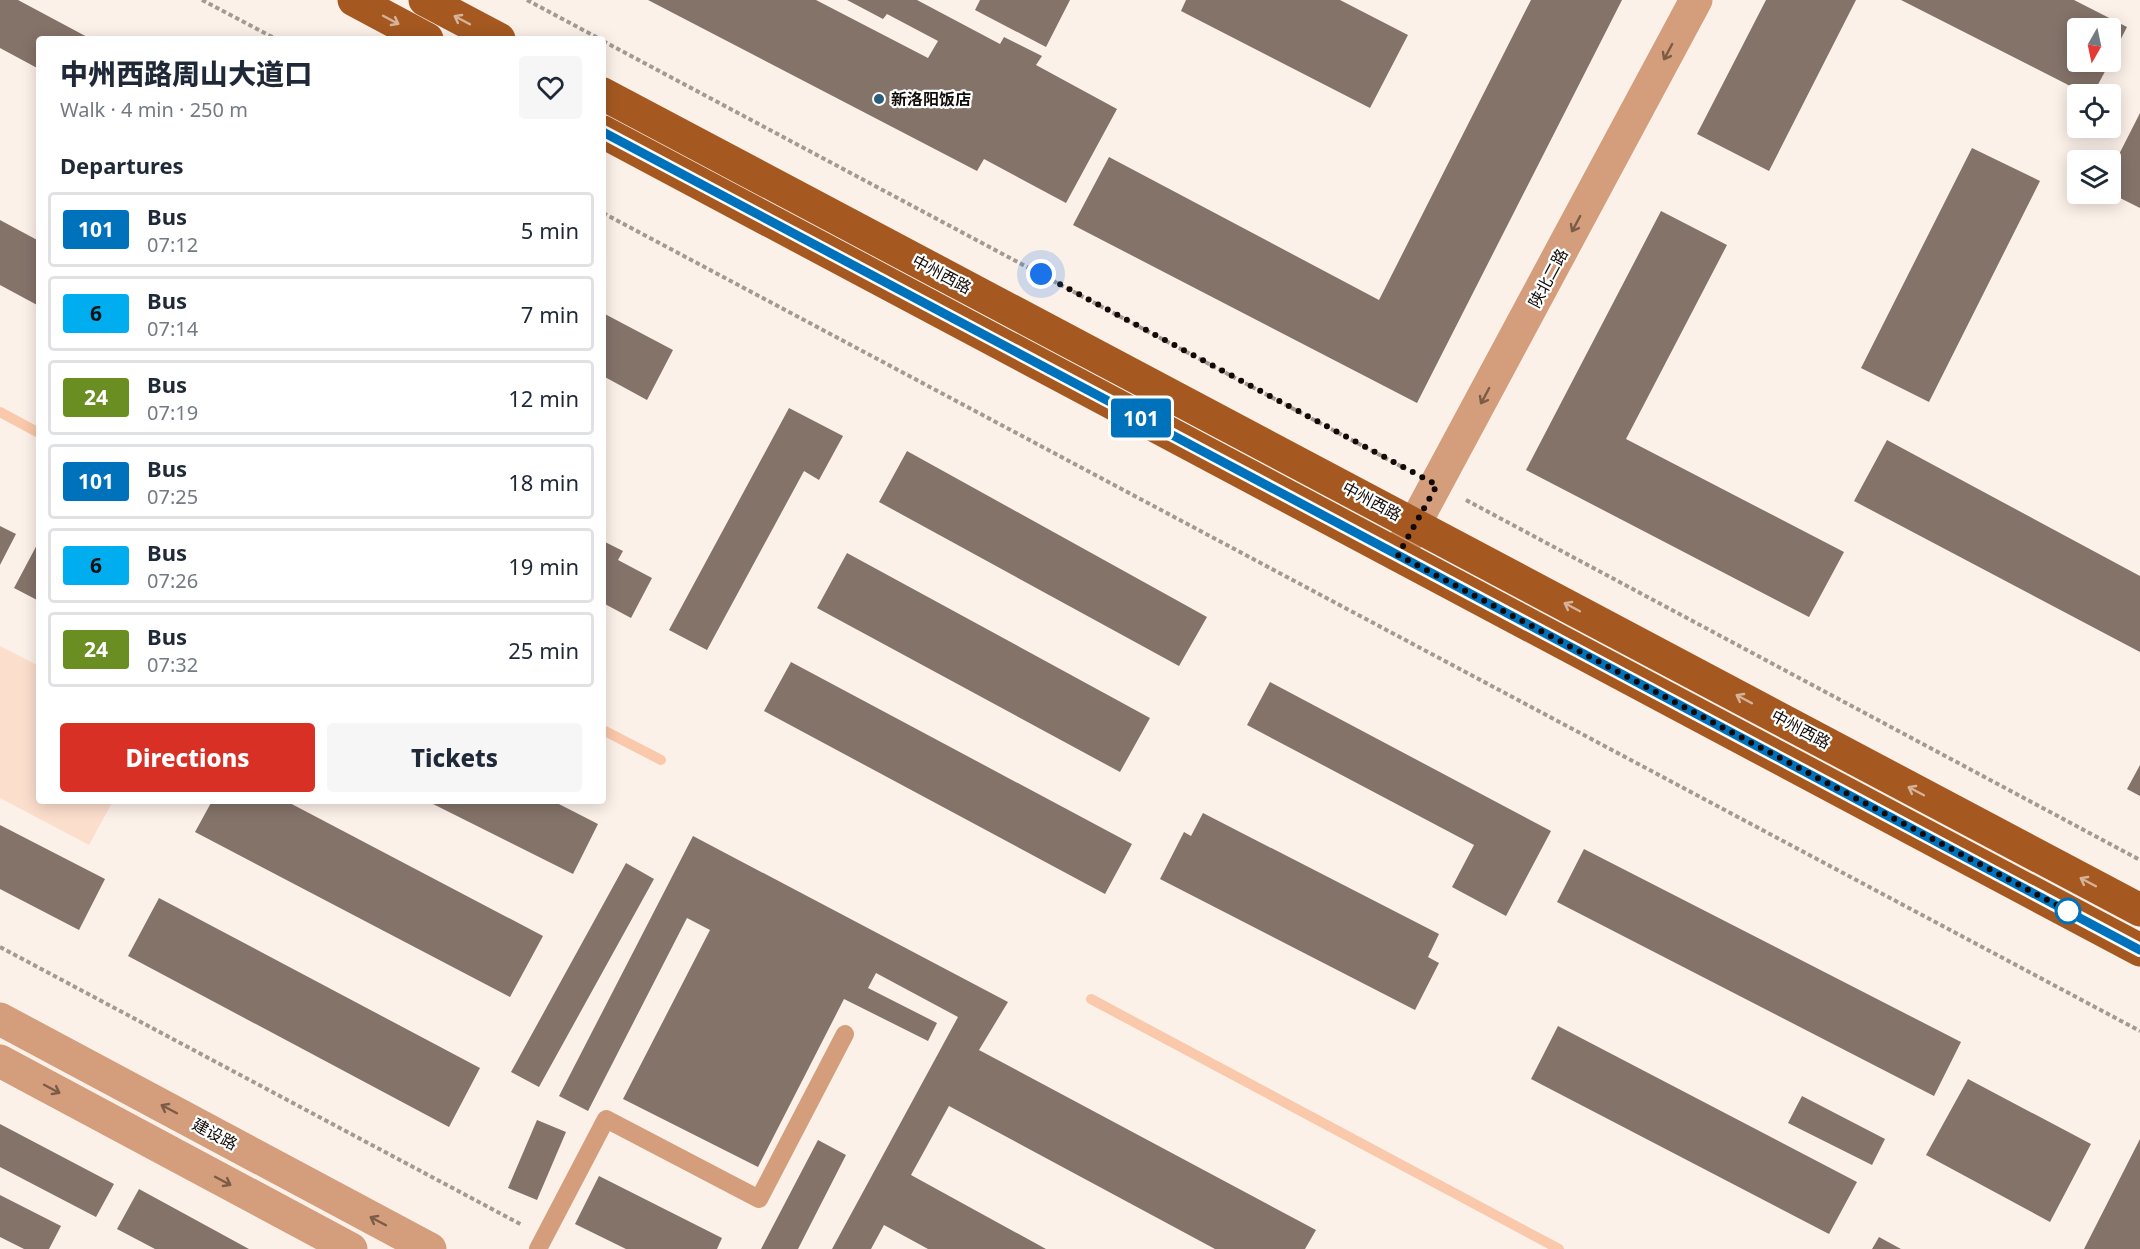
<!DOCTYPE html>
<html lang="en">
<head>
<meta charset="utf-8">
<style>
  :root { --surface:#fff; --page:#f6f6f7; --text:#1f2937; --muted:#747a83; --line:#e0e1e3; --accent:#d93025 }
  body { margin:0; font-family:"Noto Sans","Noto Sans SC",sans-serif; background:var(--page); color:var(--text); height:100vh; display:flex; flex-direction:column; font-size:22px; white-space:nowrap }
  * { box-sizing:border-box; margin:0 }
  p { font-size:20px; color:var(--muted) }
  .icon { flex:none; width:33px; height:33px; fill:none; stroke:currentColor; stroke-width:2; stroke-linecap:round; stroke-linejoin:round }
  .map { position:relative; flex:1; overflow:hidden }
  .panel { position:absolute; left:36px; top:36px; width:570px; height:768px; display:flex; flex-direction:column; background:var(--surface); border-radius:6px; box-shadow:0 3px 15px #0003 }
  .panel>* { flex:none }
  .badge { padding:0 12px; border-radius:4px; font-size:21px; line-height:39px }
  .needle { width:39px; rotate:189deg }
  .fabs { position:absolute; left:2067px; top:18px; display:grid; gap:12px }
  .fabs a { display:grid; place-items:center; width:54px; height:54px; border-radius:6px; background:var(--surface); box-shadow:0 3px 15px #0003; font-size:30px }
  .you { position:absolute; width:30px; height:30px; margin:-15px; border:4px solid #fff; border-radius:50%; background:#1a73e8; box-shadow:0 0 0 9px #1a73e833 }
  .map>.badge { position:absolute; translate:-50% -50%; box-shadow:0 0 0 3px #fff }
  h2 { padding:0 24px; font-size:22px; line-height:54px }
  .round { display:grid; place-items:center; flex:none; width:63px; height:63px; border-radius:6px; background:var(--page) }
  .headline { display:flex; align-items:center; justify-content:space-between; height:102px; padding:0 24px }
  h1 { font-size:28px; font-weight:800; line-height:45px }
  .button { display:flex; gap:12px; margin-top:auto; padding:12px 24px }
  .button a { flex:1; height:69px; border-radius:6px; background:var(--accent); color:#fff; font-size:24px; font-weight:800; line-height:69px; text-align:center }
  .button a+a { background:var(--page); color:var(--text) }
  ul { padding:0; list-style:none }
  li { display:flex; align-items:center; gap:18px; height:75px; margin:0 12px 9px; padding:0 12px; border:3px solid var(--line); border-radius:6px }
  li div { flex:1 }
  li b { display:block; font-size:22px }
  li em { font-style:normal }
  li .badge { min-width:66px; font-weight:700; text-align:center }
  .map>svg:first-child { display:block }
</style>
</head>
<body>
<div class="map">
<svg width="2140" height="1249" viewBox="0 0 2140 1249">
  <rect width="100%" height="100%" fill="#fcf1e9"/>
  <!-- green -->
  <path fill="#fcdecd" d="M0,646L39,666V801H113L89,845L0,798Z"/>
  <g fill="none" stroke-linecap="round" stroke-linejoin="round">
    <!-- stream -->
    <path stroke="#fac8aa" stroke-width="10" d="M0,412L39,433
      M603,730L661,760
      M1091,999L1559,1249"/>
  </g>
  <!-- building -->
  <path fill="#847369" d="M0,0H18L91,39H39V69L0,48Z
    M648,0H816L928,58L938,41L887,14L883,19L847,0H917L1000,44L1004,37L1042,56L1036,65L1117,109L1066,203L984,159L977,171Z
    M980,0H1070L1046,47L975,10Z
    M1186,0H1340L1408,35L1370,108L1181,11Z
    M1531,0H1622L1417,403L1073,225L1109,157L1379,300Z
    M1766,0H1856L1769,171L1697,134Z
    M1901,0H2074L2127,27L2110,60V28H2078V62H2110L2093,94H2086Z
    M2140,113V208L2110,193V172Z
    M1972,148L2040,181L1929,402L1861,368Z
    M1661,211L1727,245L1626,439L1844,552L1809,617L1526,470Z
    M0,220L39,241V306L0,285Z
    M603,313L673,350L647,400L603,376Z
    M789,408L843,436L819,480L804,471L707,650L669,630Z
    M1887,440L2140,576V652L1854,501Z
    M907,451L1207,617L1179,666L879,502Z
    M0,526L16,534L0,565Z
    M39,541V601L14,588Z
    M603,541L623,551L618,560L652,578L631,618L603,603Z
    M847,553L1150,718L1120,772L817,608Z
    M791,662L1132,844L1105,894L764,711Z
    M1270,682L1551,831L1506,916L1452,887L1474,845L1247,725Z
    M2140,765V796L2127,789Z
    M212,801H286L543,936L510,997L195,832Z
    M427,801H553L598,824L573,874Z
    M1203,813L1439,934L1428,957L1439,963L1415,1010L1160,879L1184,832L1191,836Z
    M0,825L105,879L79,930L0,889Z
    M693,836L1008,1002L979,1050L1316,1230L1305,1249H1215L949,1106L911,1175L1046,1249H928L884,1225L871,1249H832L958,1017L876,973L868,988L937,1023L928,1041L844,999L758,1167L623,1099L710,930L687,918L588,1111L559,1096Z
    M1584,849L1961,1042L1934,1096L1557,902Z
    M626,863L654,879L539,1087L511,1072Z
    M159,898L480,1068L449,1127L128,956Z
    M1558,1026L1857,1182L1829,1234L1531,1079Z
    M1968,1079L2091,1144L2050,1222L1926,1155Z
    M1802,1096L1885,1139L1872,1165L1788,1123Z
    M537,1120L566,1132L537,1200L508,1188Z
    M0,1124L114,1184L96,1217L0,1167Z
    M2140,1139V1249H2084Z
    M818,1140L846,1155L798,1249H761Z
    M599,1176L722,1238L717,1249H626L575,1224Z
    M139,1189L249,1249H155L117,1229Z
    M0,1195L61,1226L49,1249H24L0,1237Z
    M1879,1237L1901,1249H1872Z"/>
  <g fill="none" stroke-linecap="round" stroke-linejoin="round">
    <!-- path -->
    <path stroke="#a49a94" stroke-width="4" stroke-dasharray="4.5 3" stroke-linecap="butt" d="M202,0L276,39
      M527,0L600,39
      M603,41L1406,469
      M603,213L2140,1031
      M1466,500L2140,860
      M0,947L522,1225"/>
    <!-- service -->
    <path stroke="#d49e7c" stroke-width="18" d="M538,1249L606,1119L759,1199L845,1034"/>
    <!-- minor -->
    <path stroke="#d49e7c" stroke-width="33" d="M1398,555L1696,0"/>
    <!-- tertiary -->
    <path stroke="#d49e7c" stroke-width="33" d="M0,1019L430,1249
      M0,1061L351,1249"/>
    <!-- primary -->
    <path stroke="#a55921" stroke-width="33" d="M354,0L427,39
      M425,0L499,39
      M603,94L2140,910
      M603,132L2140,950"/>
  </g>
  <!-- one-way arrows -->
  <defs><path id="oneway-shaft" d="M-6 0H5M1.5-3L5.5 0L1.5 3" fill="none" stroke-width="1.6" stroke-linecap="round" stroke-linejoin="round" transform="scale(1.5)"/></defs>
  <g stroke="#d6b49b">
    <use href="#oneway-shaft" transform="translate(391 20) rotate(28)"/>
    <use href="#oneway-shaft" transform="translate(462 20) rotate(-152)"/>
    <use href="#oneway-shaft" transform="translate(1572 607) rotate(-152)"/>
    <use href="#oneway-shaft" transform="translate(1744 699) rotate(-152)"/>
    <use href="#oneway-shaft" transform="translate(1916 791) rotate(-152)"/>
    <use href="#oneway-shaft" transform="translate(2088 882) rotate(-152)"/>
  </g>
  <g stroke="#7c5b47">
    <use href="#oneway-shaft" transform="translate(1668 52) rotate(118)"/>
    <use href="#oneway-shaft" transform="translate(1576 224) rotate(118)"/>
    <use href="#oneway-shaft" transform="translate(1485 396) rotate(118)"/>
    <use href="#oneway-shaft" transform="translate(52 1089) rotate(28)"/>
    <use href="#oneway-shaft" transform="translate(169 1109) rotate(-152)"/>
    <use href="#oneway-shaft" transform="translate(223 1181) rotate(28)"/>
    <use href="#oneway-shaft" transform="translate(378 1221) rotate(-152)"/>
  </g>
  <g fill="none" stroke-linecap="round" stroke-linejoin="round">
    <!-- line casing -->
    <g stroke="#fff" stroke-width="14">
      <path id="line" d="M603,132L2140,950"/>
    </g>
    <!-- line -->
    <use href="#line" stroke="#0072bc" stroke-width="9"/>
    <!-- walk -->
    <path stroke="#110a07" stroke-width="6" stroke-dasharray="0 10.8" d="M1041,274L1437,485L1398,555L2068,911"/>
  </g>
  <!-- markers -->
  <circle fill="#285e79" stroke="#fff" stroke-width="2" cx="879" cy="99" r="6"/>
  <circle fill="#fff" stroke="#0072bc" stroke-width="3" cx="2068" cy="911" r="12"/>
  <g text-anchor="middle" stroke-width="4.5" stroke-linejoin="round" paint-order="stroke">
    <!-- poi labels -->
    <g font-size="16" font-weight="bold" fill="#110a07" stroke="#fff" text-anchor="start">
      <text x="891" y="105">新洛阳饭店</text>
    </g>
    <!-- street labels -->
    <g font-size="16" fill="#110a07" stroke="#fff">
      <text transform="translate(942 274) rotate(28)" y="6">中州西路</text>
      <text transform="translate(1548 278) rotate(-62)" y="6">陕北二路</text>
      <text transform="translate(1372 501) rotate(28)" y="6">中州西路</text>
      <text transform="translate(1801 729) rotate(28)" y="6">中州西路</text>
      <text transform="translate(215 1134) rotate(28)" y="6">建设路</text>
    </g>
  </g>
</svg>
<div class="fabs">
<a><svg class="needle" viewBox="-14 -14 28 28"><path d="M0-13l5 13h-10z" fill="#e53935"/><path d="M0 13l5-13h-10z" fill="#747a83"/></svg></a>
<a><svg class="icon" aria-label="locate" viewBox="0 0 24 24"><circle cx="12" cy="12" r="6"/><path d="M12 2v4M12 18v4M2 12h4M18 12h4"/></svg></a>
<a><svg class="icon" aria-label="layers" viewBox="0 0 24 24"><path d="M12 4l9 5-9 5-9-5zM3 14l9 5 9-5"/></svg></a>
</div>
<div class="you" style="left:1041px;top:274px"></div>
<b class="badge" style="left:1141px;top:418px;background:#0072bc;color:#fff">101</b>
<section class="panel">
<div class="headline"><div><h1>中州西路周山大道口</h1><p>Walk · 4 min · 250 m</p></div><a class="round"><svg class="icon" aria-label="heart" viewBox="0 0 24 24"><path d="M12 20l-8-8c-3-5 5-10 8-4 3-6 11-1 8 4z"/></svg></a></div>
<h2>Departures</h2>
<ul>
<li><span class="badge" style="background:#0072bc;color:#fff">101</span><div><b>Bus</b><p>07:12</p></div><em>5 min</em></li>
<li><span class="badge" style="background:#00aeef;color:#111">6</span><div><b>Bus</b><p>07:14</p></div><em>7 min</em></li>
<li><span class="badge" style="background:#6b8e23;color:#fff">24</span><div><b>Bus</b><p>07:19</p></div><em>12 min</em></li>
<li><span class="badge" style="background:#0072bc;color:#fff">101</span><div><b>Bus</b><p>07:25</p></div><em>18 min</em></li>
<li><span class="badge" style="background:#00aeef;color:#111">6</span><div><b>Bus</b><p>07:26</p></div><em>19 min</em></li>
<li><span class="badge" style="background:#6b8e23;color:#fff">24</span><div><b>Bus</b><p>07:32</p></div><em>25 min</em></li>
</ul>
<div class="button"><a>Directions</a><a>Tickets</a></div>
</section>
</div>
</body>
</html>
